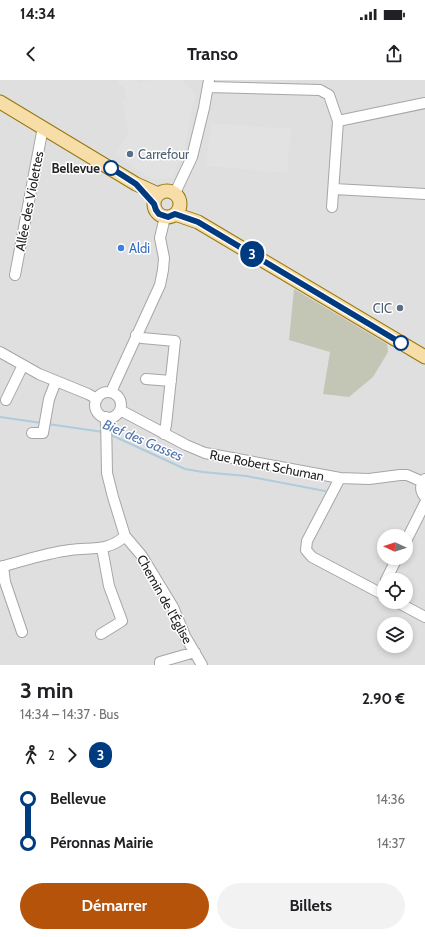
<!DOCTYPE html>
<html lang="fr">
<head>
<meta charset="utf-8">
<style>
  :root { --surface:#fff; --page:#f2f2f2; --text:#202124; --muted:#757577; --accent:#b45309 }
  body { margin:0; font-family:Cabin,sans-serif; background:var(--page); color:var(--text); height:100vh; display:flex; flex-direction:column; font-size:15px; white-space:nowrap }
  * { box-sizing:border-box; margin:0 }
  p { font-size:13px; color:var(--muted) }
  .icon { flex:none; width:22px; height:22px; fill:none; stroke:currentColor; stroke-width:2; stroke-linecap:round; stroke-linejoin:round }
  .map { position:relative; height:585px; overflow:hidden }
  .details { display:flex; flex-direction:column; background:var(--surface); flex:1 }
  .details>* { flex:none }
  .badge { padding:0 8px; border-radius:13px; font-size:14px; line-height:26px }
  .needle { width:26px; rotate:273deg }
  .fabs { position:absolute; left:377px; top:449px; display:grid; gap:8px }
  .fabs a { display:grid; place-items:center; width:36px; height:36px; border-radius:50%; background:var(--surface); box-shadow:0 2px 6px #0003; font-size:20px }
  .map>.badge { position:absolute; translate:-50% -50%; box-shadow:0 0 0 2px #fff }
  .legs { display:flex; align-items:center; gap:6px; height:44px; padding:0 20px; font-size:13px }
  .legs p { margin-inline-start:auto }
  .headline { display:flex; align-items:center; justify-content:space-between; height:68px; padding:0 20px }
  h1 { font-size:22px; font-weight:700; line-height:30px }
  .button { display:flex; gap:8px; margin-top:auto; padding:8px 20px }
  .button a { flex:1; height:46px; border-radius:24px; background:var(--accent); color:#fff; font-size:16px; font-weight:700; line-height:46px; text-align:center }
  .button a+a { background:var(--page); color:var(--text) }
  ul { padding:0 20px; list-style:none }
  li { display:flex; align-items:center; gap:14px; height:44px; font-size:15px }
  li i { display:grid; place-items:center; width:6px; height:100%; margin:0 5px; background:currentColor }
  li i::after { content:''; width:10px; height:10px; margin:-5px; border:3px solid; border-radius:50%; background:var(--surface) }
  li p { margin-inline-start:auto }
  li:first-child i { background:linear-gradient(#0000 50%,currentColor 0) }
  li:last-child i { background:linear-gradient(currentColor 50%,#0000 0) }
  .status { display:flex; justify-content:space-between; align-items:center; height:28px; padding:0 20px; background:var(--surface); direction:ltr }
  .status svg { height:11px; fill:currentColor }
  header { display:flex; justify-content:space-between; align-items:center; height:52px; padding:0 20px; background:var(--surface); font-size:18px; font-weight:700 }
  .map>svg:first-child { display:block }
</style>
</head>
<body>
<div class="status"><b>14:34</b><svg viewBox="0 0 49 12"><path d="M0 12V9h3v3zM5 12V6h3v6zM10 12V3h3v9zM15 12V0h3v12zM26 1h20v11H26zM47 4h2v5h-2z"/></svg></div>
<header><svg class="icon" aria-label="back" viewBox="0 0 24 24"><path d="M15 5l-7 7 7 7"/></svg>Transo<svg class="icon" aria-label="share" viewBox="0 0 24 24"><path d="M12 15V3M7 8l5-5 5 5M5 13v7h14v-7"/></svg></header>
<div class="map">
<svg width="425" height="585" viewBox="0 0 425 585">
  <rect width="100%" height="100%" fill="#f1f0e9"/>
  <!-- residential -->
  <path fill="#e0dfdf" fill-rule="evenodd" d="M0,0H425V585H0ZM384,456H406V478H384ZM384,500H406V522H384ZM384,544H406V566H384Z"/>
  <!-- construction -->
  <path fill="#c4c6b5" d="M294,209L387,264L388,272L373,297L349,317L323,314L330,272L289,260Z"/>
  <!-- parking -->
  <path fill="#e2e2e2" d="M118,0H137L138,3L152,0H182L195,14L185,66L173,98L153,100L115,74L129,51L122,21L127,19L124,6H120Z
    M211,43L291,49L287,93L206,86Z"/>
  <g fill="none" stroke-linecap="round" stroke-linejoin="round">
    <!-- stream -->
    <path stroke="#adccdc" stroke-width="2" d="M0,337L42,343
      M48,344L103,352
      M109,354L185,389L203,392L246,396L325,411"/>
    <!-- minor casing -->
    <g stroke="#a6a6a6" stroke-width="12">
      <path id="minor" d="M208,7L320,10L329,15L338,41L425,23
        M334,109L425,114
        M175,113L192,77L204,28L209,0
        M332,127L338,41
        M15,195L43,47
        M136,255L142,258L175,261L166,345L164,354
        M0,272L39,294L88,314L97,319
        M146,299L171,301
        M111,312L160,205L163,190L164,178L160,158L165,137
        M95 325a13 13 0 1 1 26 0a13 13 0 1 1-26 0Z
        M6,320L23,285
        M120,330L186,365L205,373L340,398L369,399L400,395H407L423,402
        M106,337L107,393L113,417L125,456L142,476L173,527L185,556L202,585
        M32,353H43L49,319L56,301
        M340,398L307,461L306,470L312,477L384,515
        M425,399C420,405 420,411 425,417
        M406,461L425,423
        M3,486L5,502L22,552
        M0,487C23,481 46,473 70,470C91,467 108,472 125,456
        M386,500L397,478
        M397,522L425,537
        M101,554L122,541L109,506L102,468
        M160,585V582L195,572"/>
    </g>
    <!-- major casing -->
    <g stroke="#967709" stroke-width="15">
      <path id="major" d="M0,22L136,104L158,114
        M154 124a13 13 0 1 1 26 0a13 13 0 1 1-26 0Z
        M175,134L198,142L425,277"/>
    </g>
    <!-- minor -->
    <use href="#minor" stroke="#fff" stroke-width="10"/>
    <!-- major -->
    <use href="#major" stroke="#f7dea9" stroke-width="13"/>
  </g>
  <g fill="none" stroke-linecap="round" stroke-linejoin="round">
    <!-- line-1 casing -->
    <g stroke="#fff" stroke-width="9">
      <path id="line-1" d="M111,88L136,104L154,124L156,130L159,134L168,137L175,134L198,142L401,263"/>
    </g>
    <!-- line-1 -->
    <use href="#line-1" stroke="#003b80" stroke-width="6"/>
  </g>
  <!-- markers -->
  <g fill="#5c6f8a" stroke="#fff" stroke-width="1.5">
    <circle cx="130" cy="74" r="4"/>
    <circle cx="400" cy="228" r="4"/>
  </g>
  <g fill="#fff" stroke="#003b80" stroke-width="2">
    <circle cx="111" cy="88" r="7"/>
    <circle cx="401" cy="263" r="7"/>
  </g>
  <circle fill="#3f7fe0" stroke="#fff" stroke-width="1.5" cx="121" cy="168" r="4"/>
  <g text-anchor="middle" stroke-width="3" stroke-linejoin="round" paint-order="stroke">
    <!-- service labels -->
    <g font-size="13" fill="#4e5e75" stroke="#fff" text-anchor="start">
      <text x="138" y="79">Carrefour</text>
      <text x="392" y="233" text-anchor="end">CIC</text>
    </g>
    <!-- stop labels -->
    <g font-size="13" font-weight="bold" fill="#222" stroke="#fff" text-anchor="end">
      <text x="100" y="93">Bellevue</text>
    </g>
    <!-- street labels -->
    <g font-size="13" fill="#222" stroke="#fff">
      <text transform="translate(29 121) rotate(-79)" y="5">Allée des Violettes</text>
      <text transform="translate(267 385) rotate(11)" y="5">Rue Robert Schuman</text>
      <text transform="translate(165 519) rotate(61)" y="5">Chemin de l'Église</text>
    </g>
    <!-- shop labels -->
    <g font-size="13" fill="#366cbe" stroke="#fff" text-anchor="start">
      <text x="129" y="173">Aldi</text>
    </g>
    <!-- water labels -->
    <g font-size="14" font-style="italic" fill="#5376ad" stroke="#fff">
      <text transform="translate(143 360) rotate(23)" y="5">Bief des Gasses</text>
    </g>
  </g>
</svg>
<div class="fabs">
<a><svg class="needle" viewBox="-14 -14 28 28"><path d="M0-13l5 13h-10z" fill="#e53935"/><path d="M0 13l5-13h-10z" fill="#757577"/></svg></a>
<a><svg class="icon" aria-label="locate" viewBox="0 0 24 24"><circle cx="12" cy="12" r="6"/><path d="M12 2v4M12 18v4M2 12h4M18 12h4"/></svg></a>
<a><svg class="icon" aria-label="layers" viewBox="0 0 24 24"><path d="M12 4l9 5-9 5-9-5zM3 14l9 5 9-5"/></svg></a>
</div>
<b class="badge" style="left:252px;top:174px;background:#003b80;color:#fff">3</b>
</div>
<section class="details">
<div class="headline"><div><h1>3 min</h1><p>14:34 – 14:37 · Bus</p></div><b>2.90 €</b></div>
<div class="legs"><svg class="icon" aria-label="walk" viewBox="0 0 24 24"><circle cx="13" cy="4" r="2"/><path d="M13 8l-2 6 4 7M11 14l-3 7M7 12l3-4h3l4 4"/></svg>2<svg class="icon" aria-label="forward" viewBox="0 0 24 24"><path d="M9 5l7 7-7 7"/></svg><b class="badge" style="background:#003b80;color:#fff">3</b></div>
<ul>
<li><i style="color:#003b80"></i><b>Bellevue</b><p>14:36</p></li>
<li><i style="color:#003b80"></i><b>Péronnas Mairie</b><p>14:37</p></li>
</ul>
<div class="button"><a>Démarrer</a><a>Billets</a></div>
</section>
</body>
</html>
